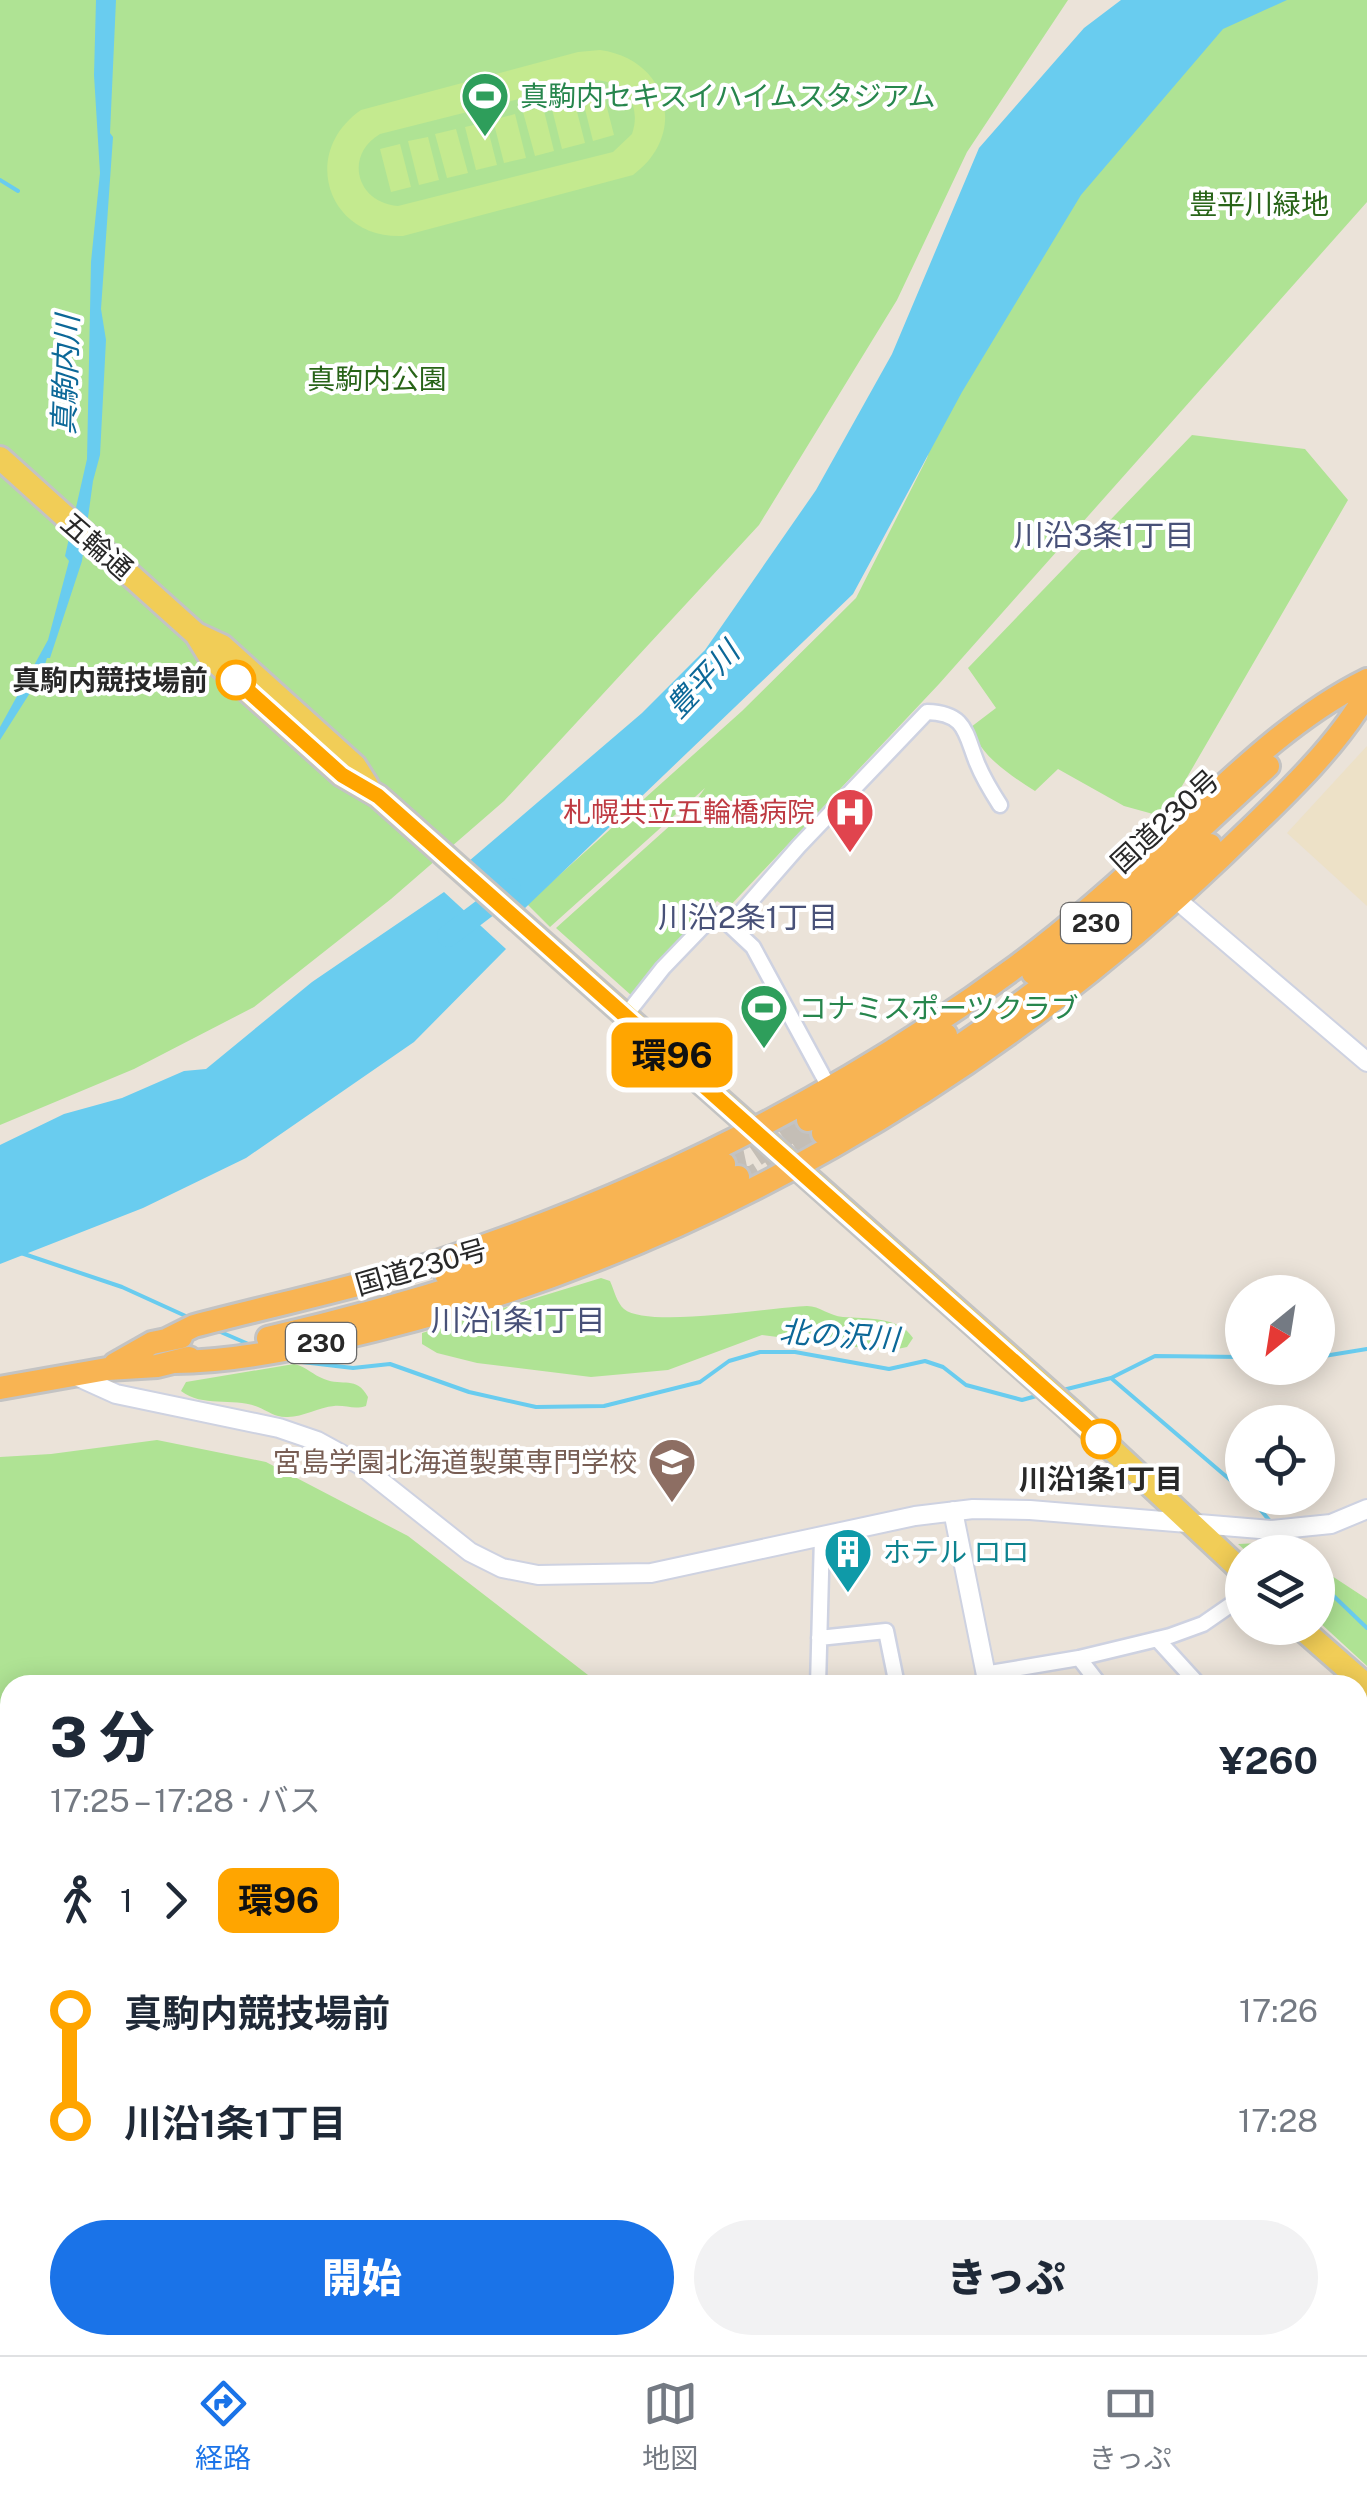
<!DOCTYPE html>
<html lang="ja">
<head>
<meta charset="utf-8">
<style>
  :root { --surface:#fff; --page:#f2f2f3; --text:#1f2937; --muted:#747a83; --line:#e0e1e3; --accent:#1a73e8 }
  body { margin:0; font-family:"Public Sans","Noto Sans JP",sans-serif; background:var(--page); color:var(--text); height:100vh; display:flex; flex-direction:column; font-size:38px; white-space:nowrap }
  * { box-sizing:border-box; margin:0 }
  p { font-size:32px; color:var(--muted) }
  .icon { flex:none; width:55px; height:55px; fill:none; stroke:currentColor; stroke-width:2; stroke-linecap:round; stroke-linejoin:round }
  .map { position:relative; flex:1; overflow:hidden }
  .sheet { position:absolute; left:0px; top:1675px; width:1368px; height:680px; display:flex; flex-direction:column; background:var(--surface); border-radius:30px 30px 0 0; box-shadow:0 5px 25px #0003 }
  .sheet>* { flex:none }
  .badge { padding:0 20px; border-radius:15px; font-size:35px; line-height:65px }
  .needle { width:65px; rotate:210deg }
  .fabs { position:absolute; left:1225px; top:1275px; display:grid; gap:20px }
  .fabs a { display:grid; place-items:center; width:110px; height:110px; border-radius:50%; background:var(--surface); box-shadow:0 5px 25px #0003; font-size:50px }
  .map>.badge { position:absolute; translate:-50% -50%; box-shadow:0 0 0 5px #fff }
  .legs { display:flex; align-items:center; gap:15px; height:110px; padding:0 50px; font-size:32px }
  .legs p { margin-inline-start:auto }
  .summary { display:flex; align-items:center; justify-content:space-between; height:170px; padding:0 50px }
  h1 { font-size:55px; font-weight:800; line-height:75px }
  .cta { display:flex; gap:20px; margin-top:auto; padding:20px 50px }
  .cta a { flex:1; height:115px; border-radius:60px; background:var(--accent); color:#fff; font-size:40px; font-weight:800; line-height:115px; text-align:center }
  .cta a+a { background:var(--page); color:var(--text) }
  ul { padding:0 50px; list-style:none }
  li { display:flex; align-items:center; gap:35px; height:110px; font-size:38px }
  li i { display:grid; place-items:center; width:15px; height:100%; margin:0 12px; background:currentColor }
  li i::after { content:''; width:25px; height:25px; margin:-12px; border:8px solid; border-radius:50%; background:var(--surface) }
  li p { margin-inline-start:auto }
  li:first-child i { background:linear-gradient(#0000 50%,currentColor 0) }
  li:last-child i { background:linear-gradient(currentColor 50%,#0000 0) }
  .menu { display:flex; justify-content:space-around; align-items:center; height:140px; border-top:2px solid var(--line); background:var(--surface); font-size:28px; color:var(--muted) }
  .menu a { display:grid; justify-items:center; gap:5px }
  .menu .selected { color:var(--accent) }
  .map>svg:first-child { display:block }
</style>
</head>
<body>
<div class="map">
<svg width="1367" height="2355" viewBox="0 0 1367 2355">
  <rect width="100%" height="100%" fill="#ebe3d9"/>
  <!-- education -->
  <path fill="#ede1c7" d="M1367,746V906L1287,833Z"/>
  <!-- green -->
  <path fill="#afe394" d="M0,0H1068L967,152L897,300L759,525L504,801L391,899L254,1007L134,1069L0,1125Z
    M1246,0H1367V202L939,684L728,908L717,901L666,953L632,996L556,928L693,805L705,788L550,927L527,904L742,711L856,598L927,458L968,329L1033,200Z
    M1192,435L1305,449L1348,500L1164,817L1124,806L1058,769L1035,791C1010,775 980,756 971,727L996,708L968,668Z
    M601,1278L610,1281C614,1290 617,1303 624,1309C648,1329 773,1307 807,1306C820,1306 829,1316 843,1317C866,1319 899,1316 913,1338L907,1347L888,1351L762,1335L668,1370L591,1377L477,1363L437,1353L422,1344V1333Z
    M294,1364C307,1367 313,1375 324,1379C343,1387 356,1375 368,1397L366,1406C354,1410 346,1405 334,1406C319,1407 303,1417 288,1417C276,1418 268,1411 258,1407C234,1397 203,1408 181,1391L186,1382Z
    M157,1440L266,1462L408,1536L601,1685H10V2345H1073L1074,2355H0V1457L51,1454Z
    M1303,1541L1312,1552H1247L1238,1544Z
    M1318,1559L1332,1576L1367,1599V1666L1318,1621Z"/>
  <!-- pitch -->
  <path fill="#c4ea8f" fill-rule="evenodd" d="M600,50C668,59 689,134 633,175L403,236C328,239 299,153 361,110L578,52ZM594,80C625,81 642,105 632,134L613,152L398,206C356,203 344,155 380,134Z
    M603,92L614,135L593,141L582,97Z
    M574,100L585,143L562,149L551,105Z
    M543,107L554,151L535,156L523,112Z
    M515,114L526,158L504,163L493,120Z
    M486,122L497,165L476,170L465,127Z
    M456,129L468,173L447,178L435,134Z
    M428,137L439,180L419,185L408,141Z
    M400,144L411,187L391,192L380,149Z"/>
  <!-- water -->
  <path fill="#69ccef" d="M96,0H116L110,133L113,137L101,309L106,340L100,455L93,481L82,561L50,658H47L42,674L0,740V727L48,640L69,561L65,556L87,459L91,262L100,173L94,75Z
    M1121,0H1287L1223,29L1081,195L962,392L853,594L523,910L469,861L642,713L705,650L816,490L892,354L979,148L1084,28Z
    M444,892L506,949L414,1042L246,1158L143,1208L0,1264V1145L64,1114L122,1098L184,1071L206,1069L312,982Z"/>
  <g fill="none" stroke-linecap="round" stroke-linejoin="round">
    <!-- stream -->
    <path stroke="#69ccef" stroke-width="4" d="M0,180L18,191
      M21,1253L122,1287L190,1318
      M216,1330L253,1346
      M1318,1357L1367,1349
      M285,1360L353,1368L390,1364L469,1392L536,1407L604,1406L700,1382L729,1361L760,1352H795L889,1369L925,1361L943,1367L966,1385L1022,1400L1040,1395
      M1111,1378L1242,1490
      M1059,1391L1111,1378L1155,1356L1242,1357
      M1251,1498L1273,1525
      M1282,1536L1294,1552
      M1318,1581L1367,1628"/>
    <!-- river -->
    <path stroke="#69ccef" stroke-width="22" d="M448,936L510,889"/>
    <!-- trunk-tunnel -->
    <path stroke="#c4beb6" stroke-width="22" stroke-dasharray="22 11" stroke-linecap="butt" d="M724,1164L752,1158L808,1120
      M738,1177H752L823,1133"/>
    <!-- minor casing -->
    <g stroke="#ced2e1" stroke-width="19">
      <path id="minor" d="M730,925L799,846L927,712C966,713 965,733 977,763C983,778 991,791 1000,805
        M626,1015L663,968L714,915L721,917L753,947L830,1089
        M819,1638L886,1631L897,1685
        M1157,1639L1199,1685
        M1079,1658L1100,1685
        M984,1674L1079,1658L1170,1636L1203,1624L1242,1597
        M818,1685L822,1537
        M1358,2000L1367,2011
        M1358,2042L1367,2034
        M1358,2148L1367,2140
        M1358,2252L1367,2245
        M1358,2289L1367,2301
        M1122,2345L1124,2355
        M1259,2345L1267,2355
        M1192,2355L1205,2345
        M1317,2355L1324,2345"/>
    </g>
    <!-- tertiary casing -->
    <g stroke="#ced2e1" stroke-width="22">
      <path id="tertiary" d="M1176,899L1367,1062
        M74,1375L116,1394L279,1428L317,1441L359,1464L470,1552L502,1568L538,1575L651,1573L915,1516L973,1509L1030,1510L1272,1530L1331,1524L1367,1509
        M953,1511L988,1685
        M1358,1868L1367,1870"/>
    </g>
    <!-- primary casing -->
    <g stroke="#c3c3c3" stroke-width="28">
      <path id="primary" d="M0,458L196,634L222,646L355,766L367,785
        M196,634L210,657L342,775L378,796L1072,1412L1242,1571
        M1301,1628L1367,1686"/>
    </g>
    <!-- trunk casing -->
    <g stroke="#c3c3c3" stroke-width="28">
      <path id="trunk" d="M1033,973L1132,892L1268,766
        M808,1120L946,1035
        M823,1133C963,1050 1092,957 1210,845
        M446,1274L592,1223L724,1164
        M268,1338C432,1300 587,1250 738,1177
        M168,1339L194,1326C272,1305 352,1289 428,1265C640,1196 838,1098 1017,966C1074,924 1127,876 1178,828C1236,774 1296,715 1367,680
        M174,1362C240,1362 318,1344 382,1328C698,1249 988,1080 1222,856C1271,808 1334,752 1367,693
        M115,1364L152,1343L181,1337
        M0,1388L107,1369L157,1366L189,1358"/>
    </g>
    <!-- minor -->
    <use href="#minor" stroke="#fff" stroke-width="14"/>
    <!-- tertiary -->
    <use href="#tertiary" stroke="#fff" stroke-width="18"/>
    <!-- primary -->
    <use href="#primary" stroke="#f1cd57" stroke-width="22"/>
    <!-- trunk -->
    <use href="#trunk" stroke="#f8b453" stroke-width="22"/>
  </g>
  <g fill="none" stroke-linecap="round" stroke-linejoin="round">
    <!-- line-1 casing -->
    <g stroke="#fff" stroke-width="22">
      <path id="line-1" d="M236,680L342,775L378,796L1101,1439"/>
    </g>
    <!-- line-1 -->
    <use href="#line-1" stroke="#ffa500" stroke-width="15"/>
  </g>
  <!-- icons -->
  <defs>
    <g id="stadium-pin" transform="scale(2.5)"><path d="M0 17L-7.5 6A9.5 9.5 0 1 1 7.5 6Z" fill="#2e9e5b" stroke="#fff"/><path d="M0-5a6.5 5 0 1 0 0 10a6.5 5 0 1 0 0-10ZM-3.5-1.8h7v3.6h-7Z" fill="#fff"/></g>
    <g id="hospital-pin" transform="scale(2.5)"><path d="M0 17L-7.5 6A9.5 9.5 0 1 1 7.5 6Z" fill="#e0444e" stroke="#fff"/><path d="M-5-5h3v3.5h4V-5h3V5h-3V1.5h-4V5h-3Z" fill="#fff"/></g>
    <g id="university-pin" transform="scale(2.5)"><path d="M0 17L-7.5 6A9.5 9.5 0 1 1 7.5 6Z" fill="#8d6e63" stroke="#fff"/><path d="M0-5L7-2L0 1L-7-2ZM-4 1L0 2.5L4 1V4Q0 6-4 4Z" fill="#fff"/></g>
    <g id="building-pin" transform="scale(2.5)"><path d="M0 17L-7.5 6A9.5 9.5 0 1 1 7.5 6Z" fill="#0f9aa8" stroke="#fff"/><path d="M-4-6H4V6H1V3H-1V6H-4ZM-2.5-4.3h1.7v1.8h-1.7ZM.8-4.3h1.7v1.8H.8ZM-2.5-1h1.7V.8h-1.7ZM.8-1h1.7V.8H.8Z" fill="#fff"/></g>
  </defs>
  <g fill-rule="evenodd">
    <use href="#stadium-pin" x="485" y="96"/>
    <use href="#hospital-pin" x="850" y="812"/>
    <use href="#stadium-pin" x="764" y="1008"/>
    <use href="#university-pin" x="672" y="1462"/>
    <use href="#building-pin" x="848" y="1552"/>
  </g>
  <!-- markers -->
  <g fill="#fff" stroke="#ffa500" stroke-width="5">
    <circle cx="236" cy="680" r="18"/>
    <circle cx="1101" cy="1439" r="18"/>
  </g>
  <g text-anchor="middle" stroke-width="8" stroke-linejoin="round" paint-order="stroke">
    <!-- shield labels -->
    <g fill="#fff" stroke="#686868" stroke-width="2.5">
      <rect x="1061" y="903" width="70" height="40" rx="8"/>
      <rect x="286" y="1323" width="70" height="40" rx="8"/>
    </g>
    <g font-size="25" font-weight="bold" fill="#282828">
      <text x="1096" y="932">230</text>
      <text x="321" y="1352">230</text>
    </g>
    <!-- leisure labels -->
    <g font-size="28" fill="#27864d" stroke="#fff" text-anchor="start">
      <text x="520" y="106">真駒内セキスイハイムスタジアム</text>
      <text x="799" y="1018">コナミスポーツクラブ</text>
    </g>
    <!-- park labels -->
    <g font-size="28" fill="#286418" stroke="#fff">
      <text x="1259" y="214">豊平川緑地</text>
      <text x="377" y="389">真駒内公園</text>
    </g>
    <!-- street labels -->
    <g font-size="28" fill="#282828" stroke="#fff">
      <text transform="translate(97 546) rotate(41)" y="10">五輪通</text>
      <text transform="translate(1165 821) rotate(-43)" y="10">国道230号</text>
      <text transform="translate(421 1267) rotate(-16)" y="10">国道230号</text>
    </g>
    <!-- stop labels -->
    <g font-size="28" font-weight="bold" fill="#282828" stroke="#fff" text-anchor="end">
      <text x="208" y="690">真駒内競技場前</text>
      <text x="1101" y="1489" text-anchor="middle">川沿1条1丁目</text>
    </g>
    <!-- health labels -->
    <g font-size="28" fill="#be3a42" stroke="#fff" text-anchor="end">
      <text x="815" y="822">札幌共立五輪橋病院</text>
    </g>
    <!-- education labels -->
    <g font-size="28" fill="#785e54" stroke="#fff" text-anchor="end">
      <text x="637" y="1472">宮島学園北海道製菓専門学校</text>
    </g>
    <!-- culture labels -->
    <g font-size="28" fill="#0d838f" stroke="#fff" text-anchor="start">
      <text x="883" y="1562">ホテル ロロ</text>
    </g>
    <!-- water labels -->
    <g font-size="30" font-style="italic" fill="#0c6898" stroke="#fff">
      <text transform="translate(66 375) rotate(-88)" y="10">真駒内川</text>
      <text transform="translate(703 680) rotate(-47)" y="10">豊平川</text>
      <text transform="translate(839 1336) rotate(4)" y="10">北の沢川</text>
    </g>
    <!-- neighbourhood labels -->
    <g font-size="30" fill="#485178" stroke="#fff">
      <text x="1104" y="546">川沿3条1丁目</text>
      <text x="748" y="928">川沿2条1丁目</text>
      <text x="518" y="1331">川沿1条1丁目</text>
    </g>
  </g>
</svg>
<div class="fabs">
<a><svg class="needle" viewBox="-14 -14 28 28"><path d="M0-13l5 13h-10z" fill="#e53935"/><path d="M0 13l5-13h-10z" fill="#747a83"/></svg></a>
<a><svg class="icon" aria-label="locate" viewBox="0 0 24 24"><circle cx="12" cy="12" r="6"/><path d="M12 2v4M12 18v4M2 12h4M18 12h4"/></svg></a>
<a><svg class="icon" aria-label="layers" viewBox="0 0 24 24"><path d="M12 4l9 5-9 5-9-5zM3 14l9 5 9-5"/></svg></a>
</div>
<b class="badge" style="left:672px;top:1055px;background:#ffa500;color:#111">環96</b>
<section class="sheet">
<div class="summary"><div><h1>3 分</h1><p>17:25 – 17:28 · バス</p></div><b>¥260</b></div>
<div class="legs"><svg class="icon" aria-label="walk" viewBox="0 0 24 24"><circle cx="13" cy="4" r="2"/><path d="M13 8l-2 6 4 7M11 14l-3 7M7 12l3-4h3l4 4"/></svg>1<svg class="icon" aria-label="forward" viewBox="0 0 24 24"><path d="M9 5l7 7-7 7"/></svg><b class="badge" style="background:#ffa500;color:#111">環96</b></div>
<ul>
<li><i style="color:#ffa500"></i><b>真駒内競技場前</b><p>17:26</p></li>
<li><i style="color:#ffa500"></i><b>川沿1条1丁目</b><p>17:28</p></li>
</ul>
<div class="cta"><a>開始</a><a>きっぷ</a></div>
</section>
</div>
<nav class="menu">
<a class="selected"><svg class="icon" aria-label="directions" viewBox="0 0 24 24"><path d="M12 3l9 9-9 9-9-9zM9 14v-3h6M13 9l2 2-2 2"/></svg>経路</a>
<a><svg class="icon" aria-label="map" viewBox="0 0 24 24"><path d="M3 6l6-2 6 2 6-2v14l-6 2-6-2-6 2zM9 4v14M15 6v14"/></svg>地図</a>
<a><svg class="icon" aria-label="tickets" viewBox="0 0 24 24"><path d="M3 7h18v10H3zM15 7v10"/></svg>きっぷ</a>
</nav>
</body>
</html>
